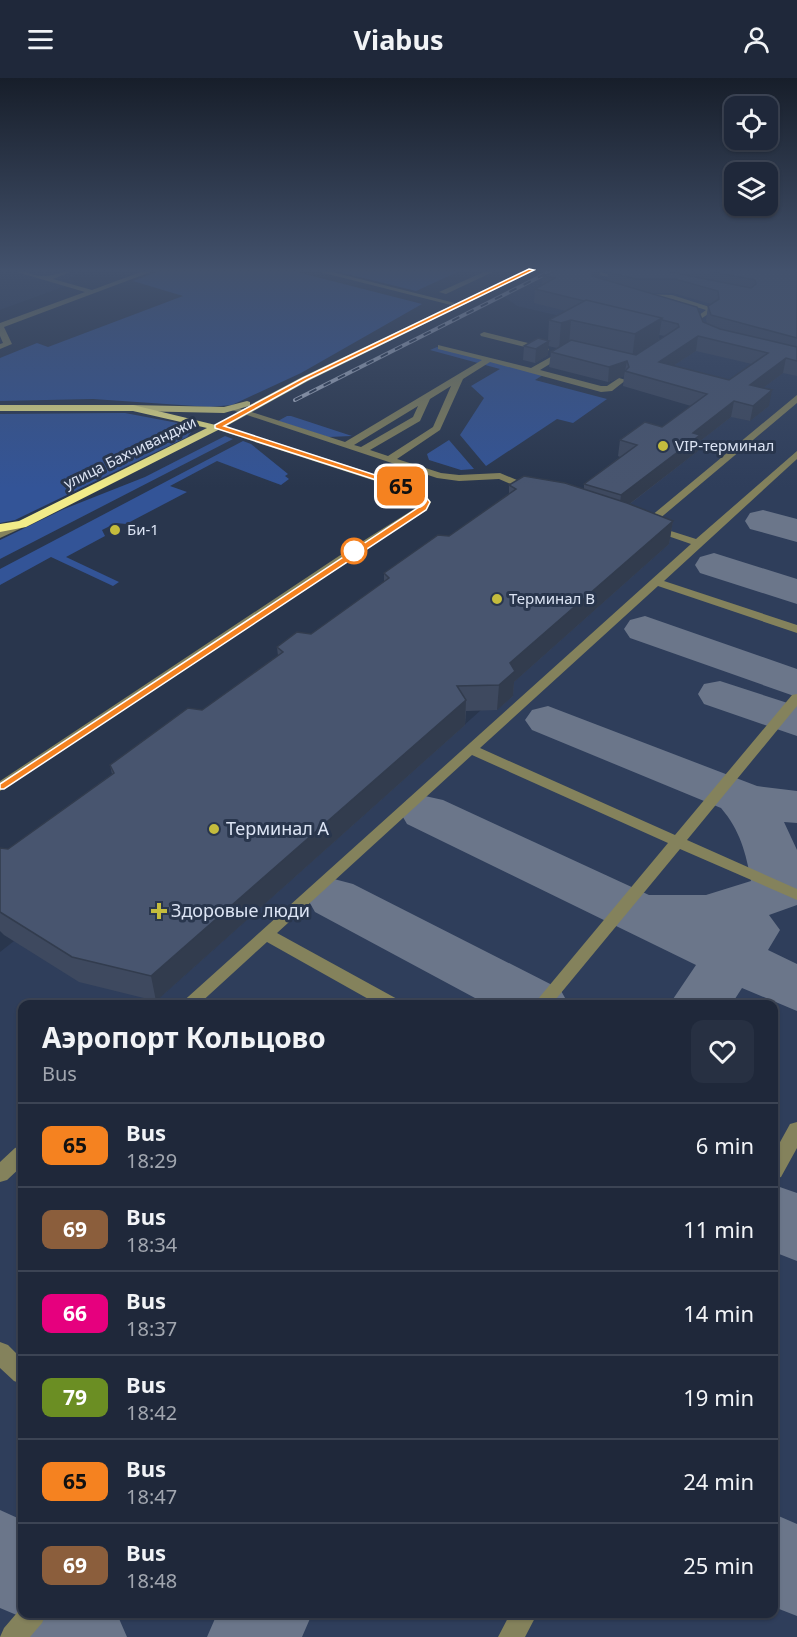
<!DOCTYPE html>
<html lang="en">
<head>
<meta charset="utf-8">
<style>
  :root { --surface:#1f283a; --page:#273042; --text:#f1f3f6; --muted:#a1a6af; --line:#3c4454 }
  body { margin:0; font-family:"Noto Sans",sans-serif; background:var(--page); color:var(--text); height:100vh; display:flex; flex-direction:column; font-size:22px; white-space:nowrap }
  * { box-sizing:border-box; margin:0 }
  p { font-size:20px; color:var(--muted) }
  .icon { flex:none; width:33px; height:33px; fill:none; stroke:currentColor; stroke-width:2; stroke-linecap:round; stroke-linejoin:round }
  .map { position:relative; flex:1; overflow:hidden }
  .side { position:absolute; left:18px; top:922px; width:760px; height:618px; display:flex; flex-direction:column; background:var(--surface); border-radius:12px; box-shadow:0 2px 4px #0004,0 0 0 2px var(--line) }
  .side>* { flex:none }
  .badge { padding:0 12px; border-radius:9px; font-size:21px; line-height:39px }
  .fabs { position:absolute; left:724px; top:18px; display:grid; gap:12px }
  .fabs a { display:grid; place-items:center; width:54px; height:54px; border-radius:12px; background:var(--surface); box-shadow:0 2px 4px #0004,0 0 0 2px var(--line); font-size:30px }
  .map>.badge { position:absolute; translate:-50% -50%; box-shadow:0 0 0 3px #fff }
  .round { display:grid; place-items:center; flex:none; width:63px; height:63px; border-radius:12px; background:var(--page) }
  .head { display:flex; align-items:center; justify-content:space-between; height:102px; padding:0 24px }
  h1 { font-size:28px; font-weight:700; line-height:45px }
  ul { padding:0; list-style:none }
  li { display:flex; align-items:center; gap:18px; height:84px; padding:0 24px; border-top:2px solid var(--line) }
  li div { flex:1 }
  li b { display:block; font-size:22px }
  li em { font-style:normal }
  li .badge { min-width:66px; font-weight:700; text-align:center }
  header { display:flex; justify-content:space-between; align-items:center; height:78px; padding:0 24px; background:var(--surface); font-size:27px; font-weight:700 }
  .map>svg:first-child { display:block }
</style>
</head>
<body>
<header><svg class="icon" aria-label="menu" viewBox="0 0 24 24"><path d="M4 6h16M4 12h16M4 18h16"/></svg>Viabus<svg class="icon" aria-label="person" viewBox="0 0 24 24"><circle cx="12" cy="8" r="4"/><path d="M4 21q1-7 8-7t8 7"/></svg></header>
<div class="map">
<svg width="797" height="1559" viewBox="0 0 797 1559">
  <rect width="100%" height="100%" fill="#29364d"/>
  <!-- built -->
  <path fill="#2f3e5b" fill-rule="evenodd" d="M0,192H85L69,201L76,204L0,232Z
    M558,192H797V1559H0V874L14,863L156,923L481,632H497L512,618L508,609L585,434L662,394L668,396L689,375L693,376L697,374L690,371L729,338L750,343L653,289L702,266L621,247L564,239L517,228L504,219ZM22,927H774V1536H22Z"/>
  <!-- green -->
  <path fill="#335497" d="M162,192H289L422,226L301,295L232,327L210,329L93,321L0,323V280L37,265L48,269L183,218L133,203Z
    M331,192H462L416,213Z
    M437,269L543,297L535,302L607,321L573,345L557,341L486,388L460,357L484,320L471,308L500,291L430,272Z
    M125,335L178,345L192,353L187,359L15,442L0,445V336Z
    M287,338H291L352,358L328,359L278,343Z
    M225,358L233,361L0,481V462L64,431L145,399Z
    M449,362L474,391L461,392L429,382L427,376Z
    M243,363L251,366L288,396L285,398L289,401L281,407L217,383L170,408L187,414L126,446L116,445L102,452L105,458L66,479L119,504L113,508L51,479L0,507V491Z"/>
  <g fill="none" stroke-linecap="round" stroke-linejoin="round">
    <!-- taxiway -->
    <path fill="#6b768a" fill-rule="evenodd" d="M763,432L797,441V464L750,451L745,443L750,435Z
      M714,475L797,501V526L700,495L695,487L700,479Z
      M645,538L797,591V619L630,560L624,551L630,542Z
      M720,603L797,628V658L704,626L698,616L704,606Z
      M548,628L757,708L797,713V745L784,744L797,772V827L769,837L780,852L768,872L797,886V933L742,910L731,927H669L696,887L407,746L400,734L407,722L425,718L443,722L649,817H706L751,803C746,775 740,752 721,730L532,652L525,642L532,632Z
      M334,801L353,806L560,911L569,927H488L315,834L307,820L315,806Z
      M774,1107L797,1115V1183L774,1174Z
      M0,1432L22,1442V1536H117L127,1559H28L19,1538L0,1530Z
      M774,1436L797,1446V1538L774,1529Z
      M217,1536H312L302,1559H207Z"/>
    <!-- minor -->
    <path fill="#84825c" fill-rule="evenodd" d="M10,192C23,191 34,199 45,198C56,198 65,192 75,192L53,201L92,212L146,192H156L4,249L12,266L0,271V266L3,265L0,258V245L85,214Z
      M312,192H324L459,226L455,228Z
      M488,192H497L446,216L439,214Z
      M577,192H591L617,198L613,200Z
      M640,216L672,217L716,231L699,242L695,240L706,232L671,221L637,220Z
      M484,254L548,270L549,272L545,274L481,258L480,256Z
      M438,267L531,290L565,271L569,273L568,275L540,292L601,308H607L619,300L626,302L612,313L601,314L490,284L463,301L440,352L397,381L441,395L459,397L500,395L536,410L537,412L532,415L499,401L459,403L437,400L229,331L236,329L345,364L482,282L438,271ZM451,308L433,349L388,378L370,372L420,343L430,321ZM418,328L413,339L361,369L354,367Z
      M797,317V325L652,447L696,461L797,373V381L664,503L797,547V555L658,508L480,670L675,757L792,617L797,616V628L687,762L797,811V822L680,771L551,927H533L668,765L472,677L277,855L399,922L401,927H379L267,864L198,927H179L691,466L639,448Z
      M215,347H221L411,408L424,415L431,424L427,432L347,482L0,713V703L339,478L419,428L421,424L403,412L215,351Z
      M22,443L26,444V448L0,460V453Z
      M797,1044V1070L781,1099L774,1101V1075L790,1046Z
      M22,1068V1088L7,1102L0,1104V1084L15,1070Z
      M0,1264L8,1267L22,1281V1306L14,1303L0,1290Z
      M22,1529V1536H46L42,1545L30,1559H0L4,1550Z
      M510,1536H537L525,1559H498Z"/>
    <!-- major -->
    <path fill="#d2cd7d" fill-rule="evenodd" d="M526,192H535L308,303L221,351L213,349L249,328L224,335L133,333L129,330L133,327L224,329L247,323L250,324V327L302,299Z"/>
    <!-- highway -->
    <path fill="#f1eb89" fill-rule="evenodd" d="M0,327H133L224,349L26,449L0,454V446L19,443L207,350L133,333H0Z"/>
    <!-- rail casing -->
    <g stroke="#adb6c8" stroke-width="4">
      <path id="rail" d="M295,322L553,192"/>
    </g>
    <!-- rail -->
    <use href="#rail" stroke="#29364d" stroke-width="2" stroke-dasharray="8" stroke-linecap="butt"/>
  </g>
  <!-- wall -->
  <path fill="#3e495f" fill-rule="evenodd" d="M592,192H600L599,200L607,202L608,194L611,192H797V298L783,295L763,310L769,328L750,343L731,339L699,364L698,373L630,426L673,443L669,466L514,604L513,618L497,632L466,633L465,647L156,923L79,904L4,857L0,853V770L8,771L112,696L110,687L202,632L278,578L277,569L311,556L384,504V495L449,458L509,416V407L584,411V406L620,379L618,378L620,362L662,349L691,328L623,308L624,298L608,304L549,289L551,274L557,270L548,268V277L535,285L523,282L524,268L548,262L549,242L566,233L534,225L535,211L542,207L543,198ZM650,215H673L711,226L708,228L706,242L707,245ZM659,257L665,258L659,262ZM696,273L752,286L729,302L673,288Z"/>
  <!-- shaded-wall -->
  <path fill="#323c4e" d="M592,192H600L599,200L591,204Z
    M662,240L658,265L632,282L635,256Z
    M571,242L569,267L559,271L561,245Z
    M698,258L696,273L656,299L659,284Z
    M549,263L548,277L535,285L536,271Z
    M786,280L783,295L747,322L750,307Z
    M627,283L624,298L608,304L609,289Z
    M772,312L769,328L750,343L753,328Z
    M734,323L731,339L699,364L698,373L619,434L621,417L693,355Z
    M673,443L669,466L514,604L513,618L497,632L499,607L510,585Z
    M466,622L465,647L156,923L151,898Z"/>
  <!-- building -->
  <path fill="#48556f" stroke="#323c4e" stroke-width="1.5" fill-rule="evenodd" d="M558,192H592V198L697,229L703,244L720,251L797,269V283L786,280L750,307L772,312L753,328L734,323L693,355L700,357L621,417L584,406L637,367L620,362L645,344L662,349L707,316L625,293L629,289L627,283L609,289L551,274L571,262L636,277L679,249L678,246L662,242V240L586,222L584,223L535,211L555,200L543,198ZM698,258L768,275L729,302L659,284Z
    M611,192H660L751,210L756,206L755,202L703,192H797V260L711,237L708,228L719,221L718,213L675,201H636L608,194Z
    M586,222L662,240L635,256L571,242L561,245L549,242Z
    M538,260L549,263L536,271L524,268Z
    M524,398L565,405L627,425L673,443L510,585L515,593L499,607L457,608L466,622L151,898L72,879L0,834V770L8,771L114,695L110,687L188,630L202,632L283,574L277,569L297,554L311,556L389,500L384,495L438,457L449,458L516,411L509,407Z"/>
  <!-- sky -->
  <linearGradient id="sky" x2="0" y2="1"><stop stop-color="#171e2a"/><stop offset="0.47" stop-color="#43526d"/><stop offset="1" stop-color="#43526d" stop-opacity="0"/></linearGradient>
  <rect width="797" height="410" fill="url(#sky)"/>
  <!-- line -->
  <path fill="#f58220" stroke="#fff" stroke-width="1.5" d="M529,191L534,192L307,302L224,348L409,408L423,415L430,424L426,432L4,711H0V706L419,429L422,424L404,411L215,350V347L303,300Z"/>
  <!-- markers -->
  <g fill="#c4bc3d" stroke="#29364d" stroke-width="2">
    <circle cx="663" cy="368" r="6"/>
    <circle cx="115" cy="452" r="6"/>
    <circle cx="497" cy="521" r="6"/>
    <circle cx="214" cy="751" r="6"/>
    <path d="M156 824h6v6h6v6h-6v6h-6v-6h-6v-6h6z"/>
  </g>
  <circle fill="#fff" stroke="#f58220" stroke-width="3" cx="354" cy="473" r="12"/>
  <g text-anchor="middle" stroke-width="6" stroke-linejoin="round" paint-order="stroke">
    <!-- far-poi labels -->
    <g font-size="15" fill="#dce4f4" stroke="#29364d" text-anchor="start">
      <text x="675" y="373">VIP-терминал</text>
      <text x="127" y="457">Би-1</text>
      <text x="509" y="526">Терминал B</text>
    </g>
    <!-- far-street labels -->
    <g font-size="15" fill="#dce4f4" stroke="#29364d">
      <text transform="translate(130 375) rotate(-26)" y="5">улица Бахчиванджи</text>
    </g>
    <!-- poi labels -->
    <g font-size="18" fill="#dce4f4" stroke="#29364d" text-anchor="start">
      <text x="226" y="757">Терминал А</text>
      <text x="171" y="839">Здоровые люди</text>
    </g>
  </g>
</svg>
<div class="fabs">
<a><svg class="icon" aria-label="locate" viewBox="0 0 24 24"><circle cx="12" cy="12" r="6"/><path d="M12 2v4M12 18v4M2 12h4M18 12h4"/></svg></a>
<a><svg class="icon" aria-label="layers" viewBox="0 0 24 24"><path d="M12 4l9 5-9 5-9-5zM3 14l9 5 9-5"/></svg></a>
</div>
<b class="badge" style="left:401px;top:408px;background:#f58220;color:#111">65</b>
<section class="side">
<div class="head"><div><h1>Аэропорт Кольцово</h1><p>Bus</p></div><a class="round"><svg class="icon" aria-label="heart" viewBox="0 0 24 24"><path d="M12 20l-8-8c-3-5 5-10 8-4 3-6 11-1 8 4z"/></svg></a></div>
<ul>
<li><span class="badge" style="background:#f58220;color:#111">65</span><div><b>Bus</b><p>18:29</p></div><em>6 min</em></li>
<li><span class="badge" style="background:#8b5e3c;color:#fff">69</span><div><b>Bus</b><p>18:34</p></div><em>11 min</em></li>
<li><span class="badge" style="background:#e6007e;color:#fff">66</span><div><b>Bus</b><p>18:37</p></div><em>14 min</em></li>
<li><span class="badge" style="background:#6b8e23;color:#fff">79</span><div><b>Bus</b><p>18:42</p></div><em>19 min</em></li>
<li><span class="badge" style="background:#f58220;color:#111">65</span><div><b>Bus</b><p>18:47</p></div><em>24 min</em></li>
<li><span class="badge" style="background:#8b5e3c;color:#fff">69</span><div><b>Bus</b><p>18:48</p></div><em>25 min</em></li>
</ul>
</section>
</div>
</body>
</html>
